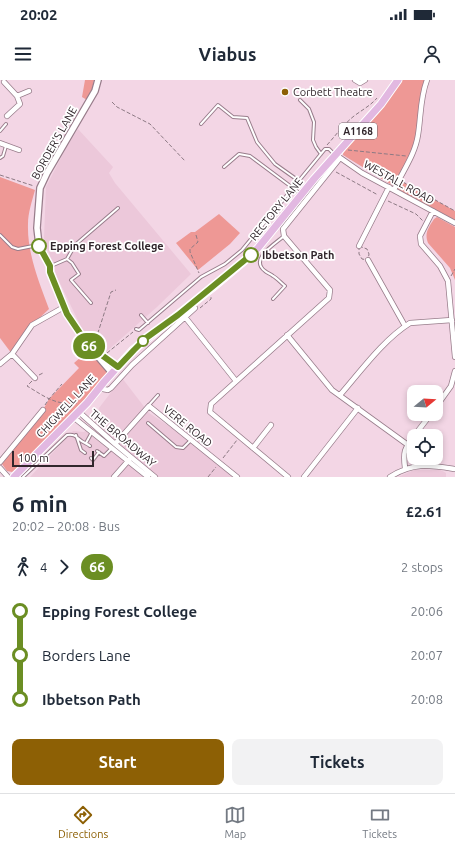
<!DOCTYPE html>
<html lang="en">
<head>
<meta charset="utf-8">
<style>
  :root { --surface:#fff; --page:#f2f2f3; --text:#1f2937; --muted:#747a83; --line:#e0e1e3; --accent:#8d6005 }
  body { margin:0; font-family:Ubuntu,sans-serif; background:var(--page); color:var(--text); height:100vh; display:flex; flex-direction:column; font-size:15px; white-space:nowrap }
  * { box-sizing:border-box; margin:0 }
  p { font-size:13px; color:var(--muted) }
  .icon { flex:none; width:22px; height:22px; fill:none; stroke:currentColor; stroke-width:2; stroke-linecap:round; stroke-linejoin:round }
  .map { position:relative; height:397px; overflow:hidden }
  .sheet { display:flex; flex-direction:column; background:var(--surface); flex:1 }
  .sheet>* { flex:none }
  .badge { padding:0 8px; border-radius:13px; font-size:14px; line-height:26px }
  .needle { width:26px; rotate:72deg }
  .controls { position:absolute; left:407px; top:305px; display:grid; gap:8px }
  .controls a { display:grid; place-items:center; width:36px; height:36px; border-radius:8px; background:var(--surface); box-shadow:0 2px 6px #0003; font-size:20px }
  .scale { position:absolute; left:12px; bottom:10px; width:82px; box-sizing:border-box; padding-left:4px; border:2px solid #31262c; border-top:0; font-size:11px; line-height:14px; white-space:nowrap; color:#31262c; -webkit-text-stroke:3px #fff; paint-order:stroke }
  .map>.badge { position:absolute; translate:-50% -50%; box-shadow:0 0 0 2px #fff }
  .legs { display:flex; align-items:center; gap:6px; height:44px; padding:0 12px; font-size:13px }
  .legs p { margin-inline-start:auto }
  .headline { display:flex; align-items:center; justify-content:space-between; height:68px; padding:0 12px }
  h1 { font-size:22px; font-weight:700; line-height:30px }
  .action { display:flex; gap:8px; margin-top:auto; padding:8px 12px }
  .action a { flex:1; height:46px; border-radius:8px; background:var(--accent); color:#fff; font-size:16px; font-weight:700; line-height:46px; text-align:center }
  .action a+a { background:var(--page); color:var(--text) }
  ul { padding:0 12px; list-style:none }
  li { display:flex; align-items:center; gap:14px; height:44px; font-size:15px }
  li i { display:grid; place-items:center; width:6px; height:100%; margin:0 5px; background:currentColor }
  li i::after { content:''; width:10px; height:10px; margin:-5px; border:3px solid; border-radius:50%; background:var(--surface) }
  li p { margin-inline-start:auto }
  li:first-child i { background:linear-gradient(#0000 50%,currentColor 0) }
  li:last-child i { background:linear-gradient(currentColor 50%,#0000 0) }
  .status { display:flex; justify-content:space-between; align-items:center; height:28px; padding:0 20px; background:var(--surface); direction:ltr }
  .status svg { height:11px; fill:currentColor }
  header { display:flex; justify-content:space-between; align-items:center; height:52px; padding:0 12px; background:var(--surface); font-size:18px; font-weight:700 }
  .tab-bar { display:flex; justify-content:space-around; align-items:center; height:56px; border-top:1px solid var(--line); background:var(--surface); font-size:11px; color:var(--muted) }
  .tab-bar a { display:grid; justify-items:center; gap:2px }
  .tab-bar .current { color:var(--accent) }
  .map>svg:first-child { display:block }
</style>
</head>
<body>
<div class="status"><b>20:02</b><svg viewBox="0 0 49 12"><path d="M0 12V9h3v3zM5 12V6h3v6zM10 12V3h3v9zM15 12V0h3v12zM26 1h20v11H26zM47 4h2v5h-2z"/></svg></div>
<header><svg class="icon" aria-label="menu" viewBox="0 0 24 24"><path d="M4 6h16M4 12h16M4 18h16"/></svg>Viabus<svg class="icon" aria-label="person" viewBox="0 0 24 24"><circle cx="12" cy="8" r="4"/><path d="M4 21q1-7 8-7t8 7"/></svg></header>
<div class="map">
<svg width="455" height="397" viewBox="0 0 455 397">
  <rect width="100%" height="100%" fill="#f3d6e5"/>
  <!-- built -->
  <path fill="#ecc8da" d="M78,49L113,87L109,93L115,103L191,194L157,227L106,272L99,269L84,253L57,197L44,158L46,107L66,68Z
    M122,298L149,333L190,360L235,397H30L73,351L84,352L97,339L99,328Z
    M414,390H441L446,393V397H398Z"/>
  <!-- green -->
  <path fill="#ee9895" d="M85,0H94L92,9L87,20L82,17Z
    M401,0H427L418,57L395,107L343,75L344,68Z
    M0,97L35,110C32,121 28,133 28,144C27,173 39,202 49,229L32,245L12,274L0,258Z
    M401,101L455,131V140L397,109Z
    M219,134L240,153L230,164L198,190L176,163L191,152H195Z
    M437,137L455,147V200L450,188L428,163C424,153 429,147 434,139Z
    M88,265L118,287L55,355L12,392L7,391L2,384L43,330L49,319L79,288L74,283L81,277V272Z"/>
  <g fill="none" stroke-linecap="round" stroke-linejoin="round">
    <!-- service casing -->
    <g stroke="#987d8b" stroke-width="4">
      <path id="service" d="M300,20L309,29L314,42L313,60L316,67L321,74
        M201,44L218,25L233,37L247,38L257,62L275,84L299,101
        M0,51L6,44
        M0,78L3,76L6,66
        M224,87L239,74L250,76L301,114
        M0,155L12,167L18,169L38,165
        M67,179L72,183L79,194L71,200L91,223
        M51,186L67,179L75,165L118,128
        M273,219L285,206C281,203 277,198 273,196C271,194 267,193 265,191C249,179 275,164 284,156
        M141,235L148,243
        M136,249L139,250L201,197L225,184L242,170L325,69H329L335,75
        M149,325L158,315
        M148,343L176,367L183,368L190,361
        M76,355L81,370L85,373
        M86,363L92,352
        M97,371L104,376L112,368
        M91,378L93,380L99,372
        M23,397L67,355C77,353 77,360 85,363C87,364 89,365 90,366"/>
    </g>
    <!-- minor casing -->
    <g stroke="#987d8b" stroke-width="6">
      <path id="minor" d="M355,0L360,3L365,0
        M4,2L17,16L20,24L7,36
        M17,16L29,11
        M0,63L19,70
        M339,77L362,93L455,143
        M394,110C402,92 415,75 418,55C421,37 420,18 427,0
        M433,131L420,156L421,164L440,186L448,201L455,277
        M359,166L389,107
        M368,180L405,246
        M185,237L236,301
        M287,255L332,310L408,365
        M12,274L35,298
        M0,284L12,274L32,245L64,227
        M98,308L108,310L111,308L132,285L195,228
        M340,315C361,291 383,260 410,243L452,240
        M436,327L451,306L455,291
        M79,332L115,364L155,397
        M73,337L148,397
        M414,356L431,334
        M115,364L149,326L237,397
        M253,368L271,345
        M0,382L43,330
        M0,388L8,397
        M405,388C403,372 404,369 414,356
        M114,397L129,380
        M288,397L210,332L211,324L329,218L330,210L284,156L283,149L340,78
        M304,397L358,328
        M390,397C413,382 429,385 455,389"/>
    </g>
    <!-- tertiary casing -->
    <g stroke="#987d8b" stroke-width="8">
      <path id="tertiary" d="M98,0L95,11L47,93L40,108L37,148L39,165L50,186V192L67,234L88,265L112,293
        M97,272L118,287"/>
    </g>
    <!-- primary casing -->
    <g stroke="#fff" stroke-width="9">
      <path id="primary" d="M14,397L87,323L104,302L133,270L212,208L244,181L258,168L314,99L381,24L398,0"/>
    </g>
    <!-- path -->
    <path stroke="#8d7a84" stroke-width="1" stroke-dasharray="4 2" stroke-linecap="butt" d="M112,22L117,27L150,44L185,81
      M327,65C336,55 344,44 354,36C362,30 370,26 377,18
      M348,70L406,76
      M336,92L378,115
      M0,95L34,106
      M403,102L455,131
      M388,121L416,134L423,141
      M196,155L198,162L190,169V172L199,193
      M359,166L367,169L369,174L368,180L362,179L359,174Z
      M451,196L455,189
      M200,228L211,219V217
      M94,265L111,212L116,210
      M107,273L133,252
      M39,295L43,293
      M32,301L27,306C44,316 56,326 77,323
      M45,325L49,319L62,304
      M223,378L237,360
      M208,397L216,387"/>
    <!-- service -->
    <use href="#service" stroke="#fff" stroke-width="2"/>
    <!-- minor -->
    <use href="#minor" stroke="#fff" stroke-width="4.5"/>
    <!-- tertiary -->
    <use href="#tertiary" stroke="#fff" stroke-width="5.5"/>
    <!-- primary -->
    <use href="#primary" stroke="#e2b8e1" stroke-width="7"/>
  </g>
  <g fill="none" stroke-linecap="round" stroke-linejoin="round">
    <!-- line-1 casing -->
    <g stroke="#fff" stroke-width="9">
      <path id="line-1" d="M39,166L50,186V192L67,234L88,265L118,287L134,270L146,258L178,235L251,175"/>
    </g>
    <!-- line-1 -->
    <use href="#line-1" stroke="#6b8e23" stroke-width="6"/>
  </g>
  <!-- markers -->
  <circle fill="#8d6005" stroke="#fff" stroke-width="1.5" cx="285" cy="12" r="4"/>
  <g fill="#fff" stroke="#6b8e23" stroke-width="2">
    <circle cx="39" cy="166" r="7"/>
    <circle cx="251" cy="175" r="7"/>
    <circle cx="143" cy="261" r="5"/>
  </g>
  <g text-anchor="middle" stroke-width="3.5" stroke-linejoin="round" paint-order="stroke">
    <!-- shield labels -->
    <rect fill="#fff" stroke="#6f676b" stroke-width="1" x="339" y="43" width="38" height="16" rx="3"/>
    <g font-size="10" font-weight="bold" fill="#31262c">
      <text x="358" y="55">A1168</text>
    </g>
    <!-- poi labels -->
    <g font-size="11" fill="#31262c" stroke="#fff" text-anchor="start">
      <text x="293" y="16">Corbett Theatre</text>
    </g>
    <!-- street labels -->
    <g font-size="11" fill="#31262c" stroke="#fff">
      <text transform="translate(54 63) rotate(-61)" y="4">BORDER'S LANE</text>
      <text transform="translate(399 102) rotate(29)" y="4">WESTALL ROAD</text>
      <text transform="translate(276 129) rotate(-51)" y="4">RECTORY LANE</text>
      <text transform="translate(66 326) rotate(-47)" y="4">CHIGWELL LANE</text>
      <text transform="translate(188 346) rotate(39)" y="4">VERE ROAD</text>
      <text transform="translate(123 358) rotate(40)" y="4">THE BROADWAY</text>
    </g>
    <!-- stop labels -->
    <g font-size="11" font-weight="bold" fill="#31262c" stroke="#fff" text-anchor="start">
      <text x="50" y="170">Epping Forest College</text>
      <text x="262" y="179">Ibbetson Path</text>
    </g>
  </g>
</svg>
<div class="controls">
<a><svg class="needle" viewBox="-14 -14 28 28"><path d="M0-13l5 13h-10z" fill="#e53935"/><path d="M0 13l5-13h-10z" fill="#747a83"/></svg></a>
<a><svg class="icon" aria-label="locate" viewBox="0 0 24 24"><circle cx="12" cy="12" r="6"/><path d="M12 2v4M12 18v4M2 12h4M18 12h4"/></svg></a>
</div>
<div class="scale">100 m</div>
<b class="badge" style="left:89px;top:266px;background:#6b8e23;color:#fff">66</b>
</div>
<section class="sheet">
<div class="headline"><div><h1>6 min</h1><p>20:02 – 20:08 · Bus</p></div><b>£2.61</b></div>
<div class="legs"><svg class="icon" aria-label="walk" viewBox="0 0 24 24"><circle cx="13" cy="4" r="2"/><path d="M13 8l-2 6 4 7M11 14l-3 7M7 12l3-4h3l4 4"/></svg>4<svg class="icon" aria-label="forward" viewBox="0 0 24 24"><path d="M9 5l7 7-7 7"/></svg><b class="badge" style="background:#6b8e23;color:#fff">66</b><p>2 stops</p></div>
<ul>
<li><i style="color:#6b8e23"></i><b>Epping Forest College</b><p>20:06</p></li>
<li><i style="color:#6b8e23"></i><span>Borders Lane</span><p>20:07</p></li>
<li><i style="color:#6b8e23"></i><b>Ibbetson Path</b><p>20:08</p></li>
</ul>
<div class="action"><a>Start</a><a>Tickets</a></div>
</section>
<nav class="tab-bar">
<a class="current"><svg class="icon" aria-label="directions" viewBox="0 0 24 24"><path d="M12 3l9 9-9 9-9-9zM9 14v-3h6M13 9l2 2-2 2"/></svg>Directions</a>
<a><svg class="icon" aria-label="map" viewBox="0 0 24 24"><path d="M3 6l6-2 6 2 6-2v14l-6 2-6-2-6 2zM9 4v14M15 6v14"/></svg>Map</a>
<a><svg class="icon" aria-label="tickets" viewBox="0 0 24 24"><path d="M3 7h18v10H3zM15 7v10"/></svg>Tickets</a>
</nav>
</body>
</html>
